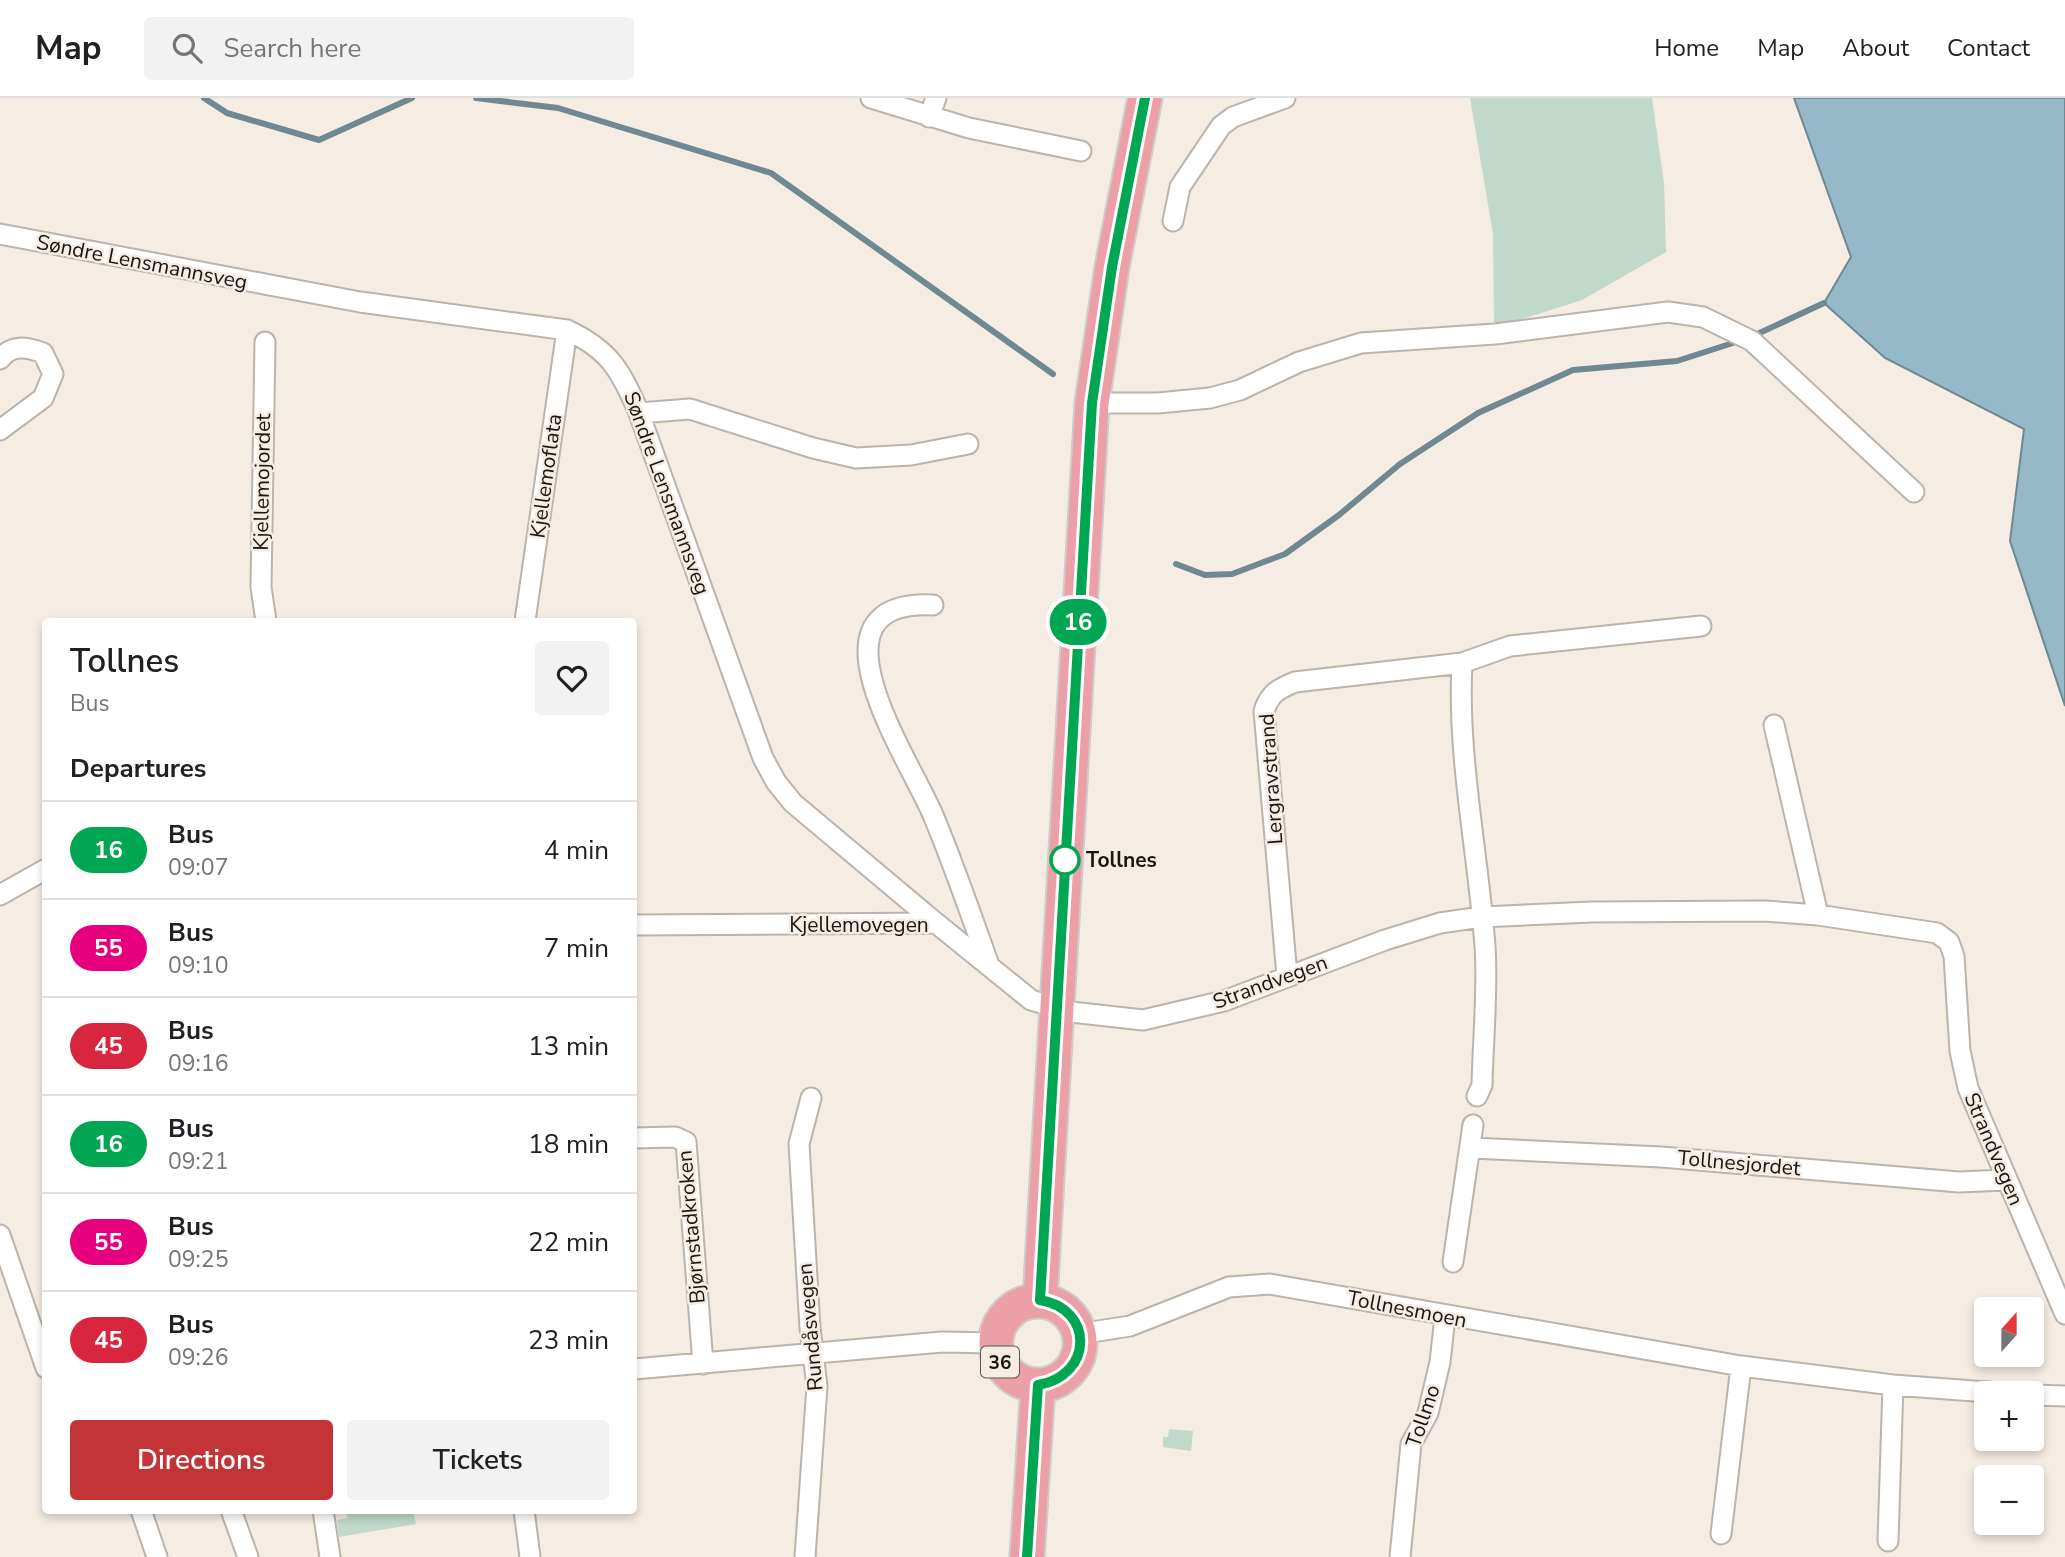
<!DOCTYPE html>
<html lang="en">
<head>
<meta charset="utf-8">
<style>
  :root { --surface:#fff; --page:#f2f2f2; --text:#202124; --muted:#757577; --line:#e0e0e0; --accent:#c33436 }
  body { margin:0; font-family:"Nunito Sans",sans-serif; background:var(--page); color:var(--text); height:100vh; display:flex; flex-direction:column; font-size:26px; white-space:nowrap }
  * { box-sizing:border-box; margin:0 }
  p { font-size:23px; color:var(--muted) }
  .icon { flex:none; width:38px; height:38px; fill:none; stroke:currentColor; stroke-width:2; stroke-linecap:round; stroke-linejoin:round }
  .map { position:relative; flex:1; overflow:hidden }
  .side { position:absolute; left:42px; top:520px; width:595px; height:896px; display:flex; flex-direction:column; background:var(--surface); border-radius:7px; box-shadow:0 4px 10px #0003 }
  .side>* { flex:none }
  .badge { padding:0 14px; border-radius:23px; font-size:24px; line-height:46px }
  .needle { width:46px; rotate:21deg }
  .controls { position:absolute; left:1974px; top:1199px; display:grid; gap:14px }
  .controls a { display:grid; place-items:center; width:70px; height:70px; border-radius:7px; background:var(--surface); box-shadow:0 4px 10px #0003; font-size:35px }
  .map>.badge { position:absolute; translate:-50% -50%; box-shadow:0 0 0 4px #fff }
  h2 { padding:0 28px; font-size:26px; line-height:63px }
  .round { display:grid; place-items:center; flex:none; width:74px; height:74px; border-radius:7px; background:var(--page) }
  .overview { display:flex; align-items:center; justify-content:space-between; height:119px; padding:0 28px }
  h1 { font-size:33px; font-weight:600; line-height:52px }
  .action { display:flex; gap:14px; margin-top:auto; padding:14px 28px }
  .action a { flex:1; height:80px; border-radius:7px; background:var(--accent); color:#fff; font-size:28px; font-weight:600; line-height:80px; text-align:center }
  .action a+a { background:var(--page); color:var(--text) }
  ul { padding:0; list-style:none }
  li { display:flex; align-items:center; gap:21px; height:98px; padding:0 28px; border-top:2px solid var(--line) }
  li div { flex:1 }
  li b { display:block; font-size:26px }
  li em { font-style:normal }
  li .badge { min-width:77px; font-weight:700; text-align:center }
  header { display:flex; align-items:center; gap:42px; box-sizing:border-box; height:98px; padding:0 35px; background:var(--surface); border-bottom:2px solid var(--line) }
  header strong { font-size:33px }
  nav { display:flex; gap:38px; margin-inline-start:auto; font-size:24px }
  .search { width:490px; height:63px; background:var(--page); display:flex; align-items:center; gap:18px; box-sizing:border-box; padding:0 24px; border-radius:7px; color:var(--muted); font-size:26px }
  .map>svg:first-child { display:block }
</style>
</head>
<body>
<header>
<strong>Map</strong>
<div class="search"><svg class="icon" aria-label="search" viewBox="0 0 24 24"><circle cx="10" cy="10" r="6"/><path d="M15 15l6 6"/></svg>Search here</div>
<nav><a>Home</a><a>Map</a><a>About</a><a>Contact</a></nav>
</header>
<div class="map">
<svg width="2065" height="1459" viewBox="0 0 2065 1459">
  <rect width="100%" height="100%" fill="#f5ece3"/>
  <!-- green -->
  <path fill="#c1d9ca" d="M1470,0H1652L1664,85L1666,154L1582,202L1494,230L1493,136Z
    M1169,1331L1193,1333L1191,1353L1163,1349V1339H1168Z
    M346,1412H413L416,1426L339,1439L337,1422L347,1420Z"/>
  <!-- water -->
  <path fill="#95b9c8" stroke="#708891" stroke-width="2" d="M1794,0H2065V608L2010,443L2024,331L1885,260L1824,205L1851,159Z"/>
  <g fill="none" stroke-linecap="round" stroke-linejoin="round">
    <!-- stream -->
    <path stroke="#708891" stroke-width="6" d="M204,0L227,15L319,42L412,0
      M476,0L558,10L771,75L1053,276
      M1753,238L1824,205
      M1176,466L1205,477L1232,476L1285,456L1339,417L1400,366L1478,315L1573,272L1677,263L1739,243"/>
    <!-- street casing -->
    <g stroke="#bcb3aa" stroke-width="23">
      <path id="street" d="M871,0L969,30L1081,53
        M929,19L936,0
        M1173,123L1180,89L1221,28L1233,19L1285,0
        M0,136L360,204L567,232C610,252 621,273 639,315L763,660L776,684L793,705L936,825
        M265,244L261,489L266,523
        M0,261C12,246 27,249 43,255L53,276L43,300L0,332
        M1092,305H1158L1210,300L1240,292L1299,264L1361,245L1495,236L1668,214L1703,219L1752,243L1914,394
        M639,315L690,311L813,350L856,360L911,357L968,346
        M933,507C799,501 910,662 933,717C954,767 971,817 989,867
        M525,523L567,232
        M1462,565C1457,659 1478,754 1485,848C1488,893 1483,941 1482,987L1477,998
        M1774,627L1818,817
        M0,797L46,771
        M634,827L936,825L1031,902L1071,914L1143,922L1224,903L1385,842L1440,825L1481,819L1592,814L1765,813L1818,817L1937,835L1949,844L1954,858L1960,953L1968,990L2065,1216
        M1287,878L1264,613C1270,595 1278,591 1295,584L1462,565L1510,548L1701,528
        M634,1040L675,1039L686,1044L703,1266
        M1471,1050L1661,1059L1959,1084L2006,1082
        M0,1137L46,1270
        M1453,1164L1473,1027
        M1079,1236L1130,1228L1229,1189L1270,1186L1741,1268L1893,1287L2001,1295
        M634,1271L942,1244L995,1245
        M2032,1297L2065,1298
        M141,1412L157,1459
        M231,1412L248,1459
        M323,1412L330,1459
        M524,1412L530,1459
        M1721,1436L1741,1268
        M1888,1443L1893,1287
        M805,1459L817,1288L810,1230L799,1046L811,1000
        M1400,1459L1411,1346L1428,1315L1440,1264L1445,1219"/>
    </g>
    <!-- highway casing -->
    <g stroke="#cccccb" stroke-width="37">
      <path id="highway" d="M1040,1202L1092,305L1112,169L1145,0
        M996 1245a42 42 0 1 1 84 0a42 42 0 1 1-84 0Z
        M1027,1459L1038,1287"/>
    </g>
    <!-- street -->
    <use href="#street" stroke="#fff" stroke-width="19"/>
    <!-- highway -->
    <use href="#highway" stroke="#ed9fa8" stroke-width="33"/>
  </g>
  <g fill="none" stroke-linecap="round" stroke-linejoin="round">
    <!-- line casing -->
    <g stroke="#fff" stroke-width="16">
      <path id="line" d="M1027,1459L1038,1287C1093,1278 1095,1211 1040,1202L1092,305L1112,169L1145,0"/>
    </g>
    <!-- line -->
    <use href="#line" stroke="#00a651" stroke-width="10"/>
  </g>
  <!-- markers -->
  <circle fill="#fff" stroke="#00a651" stroke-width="3.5" cx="1065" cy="762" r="14"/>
  <g text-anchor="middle" stroke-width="5" stroke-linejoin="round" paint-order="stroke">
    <!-- shield labels -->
    <rect fill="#f5ece3" stroke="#5a5651" stroke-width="2" x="981" y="1248.5" width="38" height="31" rx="5"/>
    <g font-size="19" font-weight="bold" fill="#181512">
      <text x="1000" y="1271">36</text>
    </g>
    <!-- street labels -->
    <g font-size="21" fill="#181512" stroke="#f5ece3">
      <text transform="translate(142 164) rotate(11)" y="7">Søndre Lensmannsveg</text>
      <text transform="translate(546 378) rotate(-82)" y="7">Kjellemoflata</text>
      <text transform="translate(262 384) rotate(-89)" y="7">Kjellemojordet</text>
      <text transform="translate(667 395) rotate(70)" y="7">Søndre Lensmannsveg</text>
      <text transform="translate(1271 681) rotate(-94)" y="7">Lergravstrand</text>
      <text x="859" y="834">Kjellemovegen</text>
      <text transform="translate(1270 884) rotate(-20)" y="7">Strandvegen</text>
      <text transform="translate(1994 1051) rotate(67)" y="7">Strandvegen</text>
      <text transform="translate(1739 1065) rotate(5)" y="7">Tollnesjordet</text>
      <text transform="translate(691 1129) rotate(-95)" y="7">Bjørnstadkroken</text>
      <text transform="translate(1407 1211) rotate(11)" y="7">Tollnesmoen</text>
      <text transform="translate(810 1229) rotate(-95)" y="7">Rundåsvegen</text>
      <text transform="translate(1423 1318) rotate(-71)" y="7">Tollmo</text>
    </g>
    <!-- stop labels -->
    <g font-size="21" font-weight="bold" fill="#181512" stroke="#f5ece3" text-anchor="start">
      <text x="1086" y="769">Tollnes</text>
    </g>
  </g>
</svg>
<div class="controls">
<a><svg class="needle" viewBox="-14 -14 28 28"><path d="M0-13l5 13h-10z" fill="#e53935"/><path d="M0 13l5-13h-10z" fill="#757577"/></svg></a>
<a>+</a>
<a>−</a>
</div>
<b class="badge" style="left:1078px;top:524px;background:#00a651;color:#fff">16</b>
<section class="side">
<div class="overview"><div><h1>Tollnes</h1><p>Bus</p></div><a class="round"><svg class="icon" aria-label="heart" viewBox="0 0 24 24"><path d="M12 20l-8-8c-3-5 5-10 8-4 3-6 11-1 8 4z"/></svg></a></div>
<h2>Departures</h2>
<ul>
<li><span class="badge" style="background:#00a651;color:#fff">16</span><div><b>Bus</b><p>09:07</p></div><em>4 min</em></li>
<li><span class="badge" style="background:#e6007e;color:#fff">55</span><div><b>Bus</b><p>09:10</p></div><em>7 min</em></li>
<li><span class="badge" style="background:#d7263d;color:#fff">45</span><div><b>Bus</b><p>09:16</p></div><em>13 min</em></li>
<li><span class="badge" style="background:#00a651;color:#fff">16</span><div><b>Bus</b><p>09:21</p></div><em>18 min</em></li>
<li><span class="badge" style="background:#e6007e;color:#fff">55</span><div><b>Bus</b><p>09:25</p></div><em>22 min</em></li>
<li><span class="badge" style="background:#d7263d;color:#fff">45</span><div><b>Bus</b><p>09:26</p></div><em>23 min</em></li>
</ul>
<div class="action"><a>Directions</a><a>Tickets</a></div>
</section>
</div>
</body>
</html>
